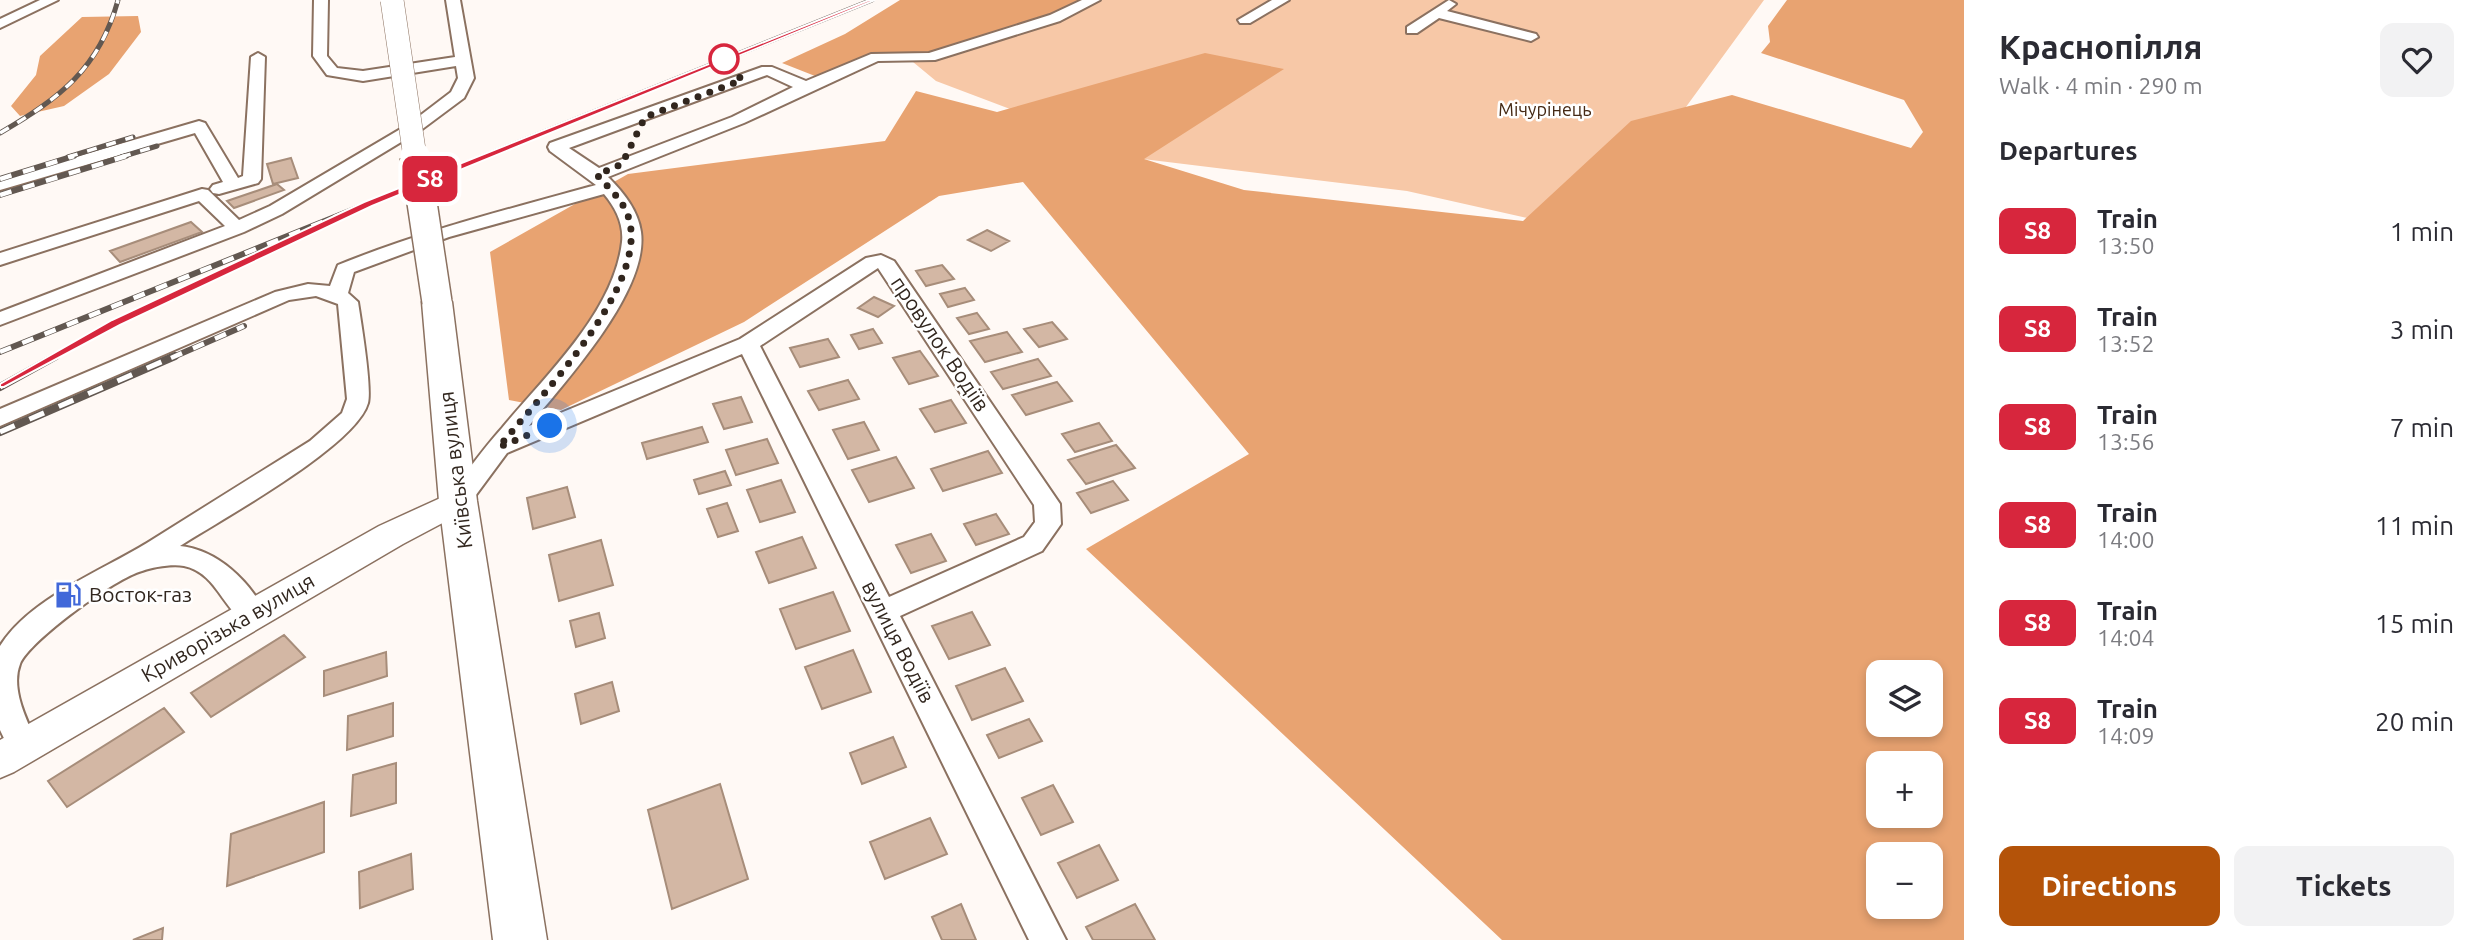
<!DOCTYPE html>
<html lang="en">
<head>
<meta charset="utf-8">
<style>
  :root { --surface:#fff; --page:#f2f2f3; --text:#2b2b33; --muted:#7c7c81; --accent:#b45309 }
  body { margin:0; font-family:Ubuntu,sans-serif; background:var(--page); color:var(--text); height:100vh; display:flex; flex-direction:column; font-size:26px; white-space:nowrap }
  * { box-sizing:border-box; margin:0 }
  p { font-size:23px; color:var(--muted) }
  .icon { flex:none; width:38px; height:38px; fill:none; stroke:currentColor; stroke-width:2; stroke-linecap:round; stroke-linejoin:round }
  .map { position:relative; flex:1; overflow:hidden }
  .drawer { display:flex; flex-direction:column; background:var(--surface); width:525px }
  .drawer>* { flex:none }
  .badge { padding:0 14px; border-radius:10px; font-size:24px; line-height:46px }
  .controls { position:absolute; left:1866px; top:660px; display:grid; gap:14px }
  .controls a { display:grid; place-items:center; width:77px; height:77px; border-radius:14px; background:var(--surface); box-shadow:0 4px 10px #0003; font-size:35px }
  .you { position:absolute; width:35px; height:35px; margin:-18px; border:5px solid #fff; border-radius:50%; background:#1a73e8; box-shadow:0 0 0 10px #1a73e833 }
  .map>.badge { position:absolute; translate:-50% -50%; box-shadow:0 0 0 4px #fff }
  h2 { padding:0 35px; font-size:26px; line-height:63px }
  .round { display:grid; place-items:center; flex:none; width:74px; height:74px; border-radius:14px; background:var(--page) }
  .head { display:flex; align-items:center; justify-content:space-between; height:119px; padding:0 35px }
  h1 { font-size:33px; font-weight:600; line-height:52px }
  .action { display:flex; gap:14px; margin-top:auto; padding:14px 35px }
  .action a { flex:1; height:80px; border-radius:14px; background:var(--accent); color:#fff; font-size:28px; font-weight:600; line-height:80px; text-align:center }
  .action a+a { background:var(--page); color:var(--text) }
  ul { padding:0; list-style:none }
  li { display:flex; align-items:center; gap:21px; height:98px; padding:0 35px }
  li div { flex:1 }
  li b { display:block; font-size:26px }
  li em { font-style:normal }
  li .badge { min-width:77px; font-weight:700; text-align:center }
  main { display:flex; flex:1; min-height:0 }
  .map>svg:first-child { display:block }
</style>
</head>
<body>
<main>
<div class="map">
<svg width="1964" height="940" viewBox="0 0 1964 940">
  <rect width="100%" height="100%" fill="#fff9f5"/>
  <!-- green -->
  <path fill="#f7c8a7" d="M1093,0H1764L1594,233L1407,191L1143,159L936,81L913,62L1052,19Z"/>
  <!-- forest -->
  <path fill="#e8a371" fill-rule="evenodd" d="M900,0H1088L1031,24L954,52L876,53L815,76L782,63L845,34Z
    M1787,0H1964V940H1502L1086,549L1249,454L1023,182L939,196L744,322L561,410L509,400L490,252L628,174L885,141L916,91L997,112L1205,53L1284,69L1144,159L1244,190L1523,221L1631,121L1732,95L1911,148L1923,132L1904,100L1761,53L1770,42L1768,26ZM1878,672H1930V724H1878ZM1878,763H1930V816H1878ZM1878,854H1930V906H1878Z
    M138,16L141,32L109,74L64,106L20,116L11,106L36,75L40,56L82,17Z"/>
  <!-- building -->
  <path fill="#d3b7a4" stroke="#a78d7a" stroke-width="2" d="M291,158L298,178L273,184L267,164Z
    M277,184L284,190L234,208L227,201Z
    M191,222L202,232L120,262L110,251Z
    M987,230L1009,241L991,251L968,240Z
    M942,265L954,279L926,286L916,271Z
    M965,288L974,300L948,307L940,294Z
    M874,297L894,306L878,317L858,308Z
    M977,313L989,329L969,334L957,318Z
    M1052,322L1067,339L1039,347L1024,329Z
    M873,329L882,343L859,349L851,335Z
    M1007,332L1022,352L985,362L970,341Z
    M828,339L839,357L800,367L790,348Z
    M920,351L938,376L909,384L893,358Z
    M1038,359L1051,376L1003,389L991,372Z
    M848,380L859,399L819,410L808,391Z
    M1057,382L1072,401L1026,415L1012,395Z
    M741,397L752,422L724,429L713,404Z
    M951,400L966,423L935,432L920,409Z
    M864,422L879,450L848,459L833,430Z
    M1099,423L1112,441L1075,452L1062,434Z
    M702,427L708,442L647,459L642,443Z
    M767,439L778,463L736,475L726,450Z
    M1116,445L1135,468L1086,484L1068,460Z
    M988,451L1002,473L943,491L931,469Z
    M896,457L914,488L869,502L852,470Z
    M725,471L731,485L699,494L694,480Z
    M781,480L795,512L760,522L747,490Z
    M1113,481L1128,500L1091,513L1077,493Z
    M567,487L575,517L533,529L527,498Z
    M727,503L738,531L718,537L707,509Z
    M996,514L1009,534L976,545L964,524Z
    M931,534L946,561L911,573L896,545Z
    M802,537L816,568L769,583L756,552Z
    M601,540L613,585L559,601L549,555Z
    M833,592L850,631L796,649L780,609Z
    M972,612L990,645L949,659L932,626Z
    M599,613L605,638L576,647L570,621Z
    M284,635L305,657L211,717L191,693Z
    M853,650L871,692L822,709L805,667Z
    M386,652L387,676L324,696V671Z
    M1005,668L1023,701L972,720L956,686Z
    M612,682L619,711L581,724L575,694Z
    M393,703V736L347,750L348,716Z
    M164,708L184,732L67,807L48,781Z
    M1029,719L1042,741L999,758L987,735Z
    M893,737L906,767L862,784L850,753Z
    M396,763V803L351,816L353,775Z
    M720,784L748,879L672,909L648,810Z
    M1053,785L1073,822L1041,835L1022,798Z
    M324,802V852L227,886L231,834Z
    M930,818L947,854L885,879L870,842Z
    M1099,845L1118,880L1077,898L1058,863Z
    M411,854L413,889L360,908L359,872Z
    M961,904L976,940H942L932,917Z
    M1135,904L1155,940H1093L1086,927Z
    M163,928L162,940H133Z"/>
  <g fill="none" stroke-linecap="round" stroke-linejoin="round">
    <!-- minor casing -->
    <g stroke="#8b7160" stroke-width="4">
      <path id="minor" d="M40,0H58L0,28V19Z
        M314,0H328L327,56L337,68L363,71L455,57L446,0H460L474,78L464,98L421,130L282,214L244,232L0,325V312L225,226L199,201L0,265V253L202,189L208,190L239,220L270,206L409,124L451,92L458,78L456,66L363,81L327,75L313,56Z
        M1082,0H1100L1060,21L935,60L878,61L744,123L608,177C623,192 638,210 641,232C649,291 565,382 529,426L740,339L866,258L881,255L894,261L1060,504L1061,524L1042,551L900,616L1066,940H1029L742,354L507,453L467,507L458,510L449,507L445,501L449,495C467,472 483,449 502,428C545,376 614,312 622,242C624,224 615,207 604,194L449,237L354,272L348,293L358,302C361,322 372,387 368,403C356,446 222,519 180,546C218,550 249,581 266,613L262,621C255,623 248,625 242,620C222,605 214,572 184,566C172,564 153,567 142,571C117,577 29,641 20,664C10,689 28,724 39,746L34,755L23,759L12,755L0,730V646C29,599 101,571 147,543C201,509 255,475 310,441L342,413L347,399L338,304L316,296L289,300L0,426V409L275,292L308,284L330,286L338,265C422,231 509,209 596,185L550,151L548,147L550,143L762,67H772L806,81L871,54L929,53L1050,15ZM767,75L793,87L732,117L599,168L569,148ZM878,268L1034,505L1035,522L1024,537L889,597L760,346Z
        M1272,0H1289L1250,23H1240L1238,20Z
        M1449,0L1456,4L1447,11L1536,34L1538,37L1531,41L1439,18L1417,33H1407V27Z
        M258,53L265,57L261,179L258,183L219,194L213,193L210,189L213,185L223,182L195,133L0,190V179L199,121L205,123L238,178L243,176L251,57Z"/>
    </g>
    <!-- major casing -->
    <g stroke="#8b7160" stroke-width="3">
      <path id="major" d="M458,490L469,493L474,501L469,509L403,544L14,772L0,778V740L379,526Z"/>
    </g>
    <!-- highway casing -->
    <g stroke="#8b7160" stroke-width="3">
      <path id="highway" d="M437,293L448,295L452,302L477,501L547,940H493L439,501L422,302L426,295Z"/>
    </g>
    <!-- minor -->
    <use href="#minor" fill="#fff" fill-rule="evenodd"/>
    <!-- major -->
    <use href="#major" fill="#fff" fill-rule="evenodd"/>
    <!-- highway -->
    <use href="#highway" fill="#fff" fill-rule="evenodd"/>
    <!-- rail-far2 casing -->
    <g stroke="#625851" stroke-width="5">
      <path id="rail-far2" d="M0,133C60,98 99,69 118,0
        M68,157L133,137
        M121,157L157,146
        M482,157L872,0"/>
    </g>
    <!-- rail-far1 casing -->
    <g stroke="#625851" stroke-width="6">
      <path id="rail-far1" d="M0,179L74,156
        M0,195L126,156
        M0,352L486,156
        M53,358L116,322L200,282
        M171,358L244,326"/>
    </g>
    <!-- rail casing -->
    <g stroke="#625851" stroke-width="8">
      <path id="rail" d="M0,387L56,356
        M0,432L175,356"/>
    </g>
    <!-- rail-far2 -->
    <use href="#rail-far2" stroke="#fff" stroke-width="3.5" stroke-dasharray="10" stroke-linecap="butt"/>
    <!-- rail-far1 -->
    <use href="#rail-far1" stroke="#fff" stroke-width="4.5" stroke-dasharray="12" stroke-linecap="butt"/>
    <!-- rail -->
    <use href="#rail" stroke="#fff" stroke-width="5" stroke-dasharray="16" stroke-linecap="butt"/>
    <!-- highway-bridge-far1 casing -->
    <g stroke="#8b7160" stroke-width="24" stroke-linecap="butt">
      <path id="highway-bridge-far1" d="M392,0L415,157"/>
    </g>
    <!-- highway-bridge casing -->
    <g stroke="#8b7160" stroke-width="32" stroke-linecap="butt">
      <path id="highway-bridge" d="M415,156L437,302"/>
    </g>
    <!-- highway-bridge-far1 -->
    <use href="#highway-bridge-far1" stroke="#fff" stroke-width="23"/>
    <!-- highway-bridge -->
    <use href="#highway-bridge" stroke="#fff" stroke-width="29"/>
  </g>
  <!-- line -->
  <path fill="#d7263d" stroke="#fff" stroke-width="2" d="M869,0H875L372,206L120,325L4,387H0V384L112,320L364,202Z"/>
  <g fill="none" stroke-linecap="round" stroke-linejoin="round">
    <!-- walk -->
    <path stroke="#31261e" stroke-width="7" stroke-dasharray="0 12.6" d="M550,426L499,447C540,396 648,287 629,219C624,201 609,188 597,175L622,164L645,117L742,80L724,59"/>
  </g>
  <!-- icons -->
  <defs>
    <g id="fuel-bare" transform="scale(2.1)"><path d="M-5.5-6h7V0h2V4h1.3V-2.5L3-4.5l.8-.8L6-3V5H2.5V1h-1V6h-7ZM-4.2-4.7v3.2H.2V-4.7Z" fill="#4168d9" stroke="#fff" stroke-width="2.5" paint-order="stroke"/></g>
  </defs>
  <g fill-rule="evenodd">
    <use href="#fuel-bare" x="68" y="595"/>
  </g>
  <!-- markers -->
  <circle fill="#fff" stroke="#d7263d" stroke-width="3.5" cx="724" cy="59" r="14"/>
  <g text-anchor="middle" stroke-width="5" stroke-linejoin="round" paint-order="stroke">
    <!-- far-park labels -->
    <g font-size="18" fill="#442813" stroke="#fff">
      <text x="1545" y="116">Мічурінець</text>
    </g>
    <!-- street labels -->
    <g font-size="21" fill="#31261e" stroke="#fff">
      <text transform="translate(940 344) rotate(56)" y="7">провулок Водіїв</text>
      <text transform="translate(456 470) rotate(-97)" y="7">Київська вулиця</text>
      <text transform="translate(228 628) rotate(-30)" y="7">Криворізька вулиця</text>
      <text transform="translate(898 642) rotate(63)" y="7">вулиця Водіїв</text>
    </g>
    <!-- poi labels -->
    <g font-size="21" fill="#31261e" stroke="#fff" text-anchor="start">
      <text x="89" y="602">Восток-газ</text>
    </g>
  </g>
</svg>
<div class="controls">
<a><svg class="icon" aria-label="layers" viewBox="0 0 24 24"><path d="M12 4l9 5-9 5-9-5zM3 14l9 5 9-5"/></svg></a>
<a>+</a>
<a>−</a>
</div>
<div class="you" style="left:550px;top:426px"></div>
<b class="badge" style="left:430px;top:179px;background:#d7263d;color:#fff">S8</b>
</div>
<section class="drawer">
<div class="head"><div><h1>Краснопілля</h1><p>Walk · 4 min · 290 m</p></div><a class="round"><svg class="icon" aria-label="heart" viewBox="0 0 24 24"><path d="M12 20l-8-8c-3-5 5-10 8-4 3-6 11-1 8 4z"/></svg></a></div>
<h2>Departures</h2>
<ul>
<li><span class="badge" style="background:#d7263d;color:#fff">S8</span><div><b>Train</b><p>13:50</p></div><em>1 min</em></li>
<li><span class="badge" style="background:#d7263d;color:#fff">S8</span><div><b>Train</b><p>13:52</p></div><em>3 min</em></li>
<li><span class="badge" style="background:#d7263d;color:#fff">S8</span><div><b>Train</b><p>13:56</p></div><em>7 min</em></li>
<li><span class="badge" style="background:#d7263d;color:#fff">S8</span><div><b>Train</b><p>14:00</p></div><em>11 min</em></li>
<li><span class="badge" style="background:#d7263d;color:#fff">S8</span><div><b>Train</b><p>14:04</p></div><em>15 min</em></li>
<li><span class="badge" style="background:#d7263d;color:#fff">S8</span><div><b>Train</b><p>14:09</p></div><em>20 min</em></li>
</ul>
<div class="action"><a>Directions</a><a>Tickets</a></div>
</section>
</main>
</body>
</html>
